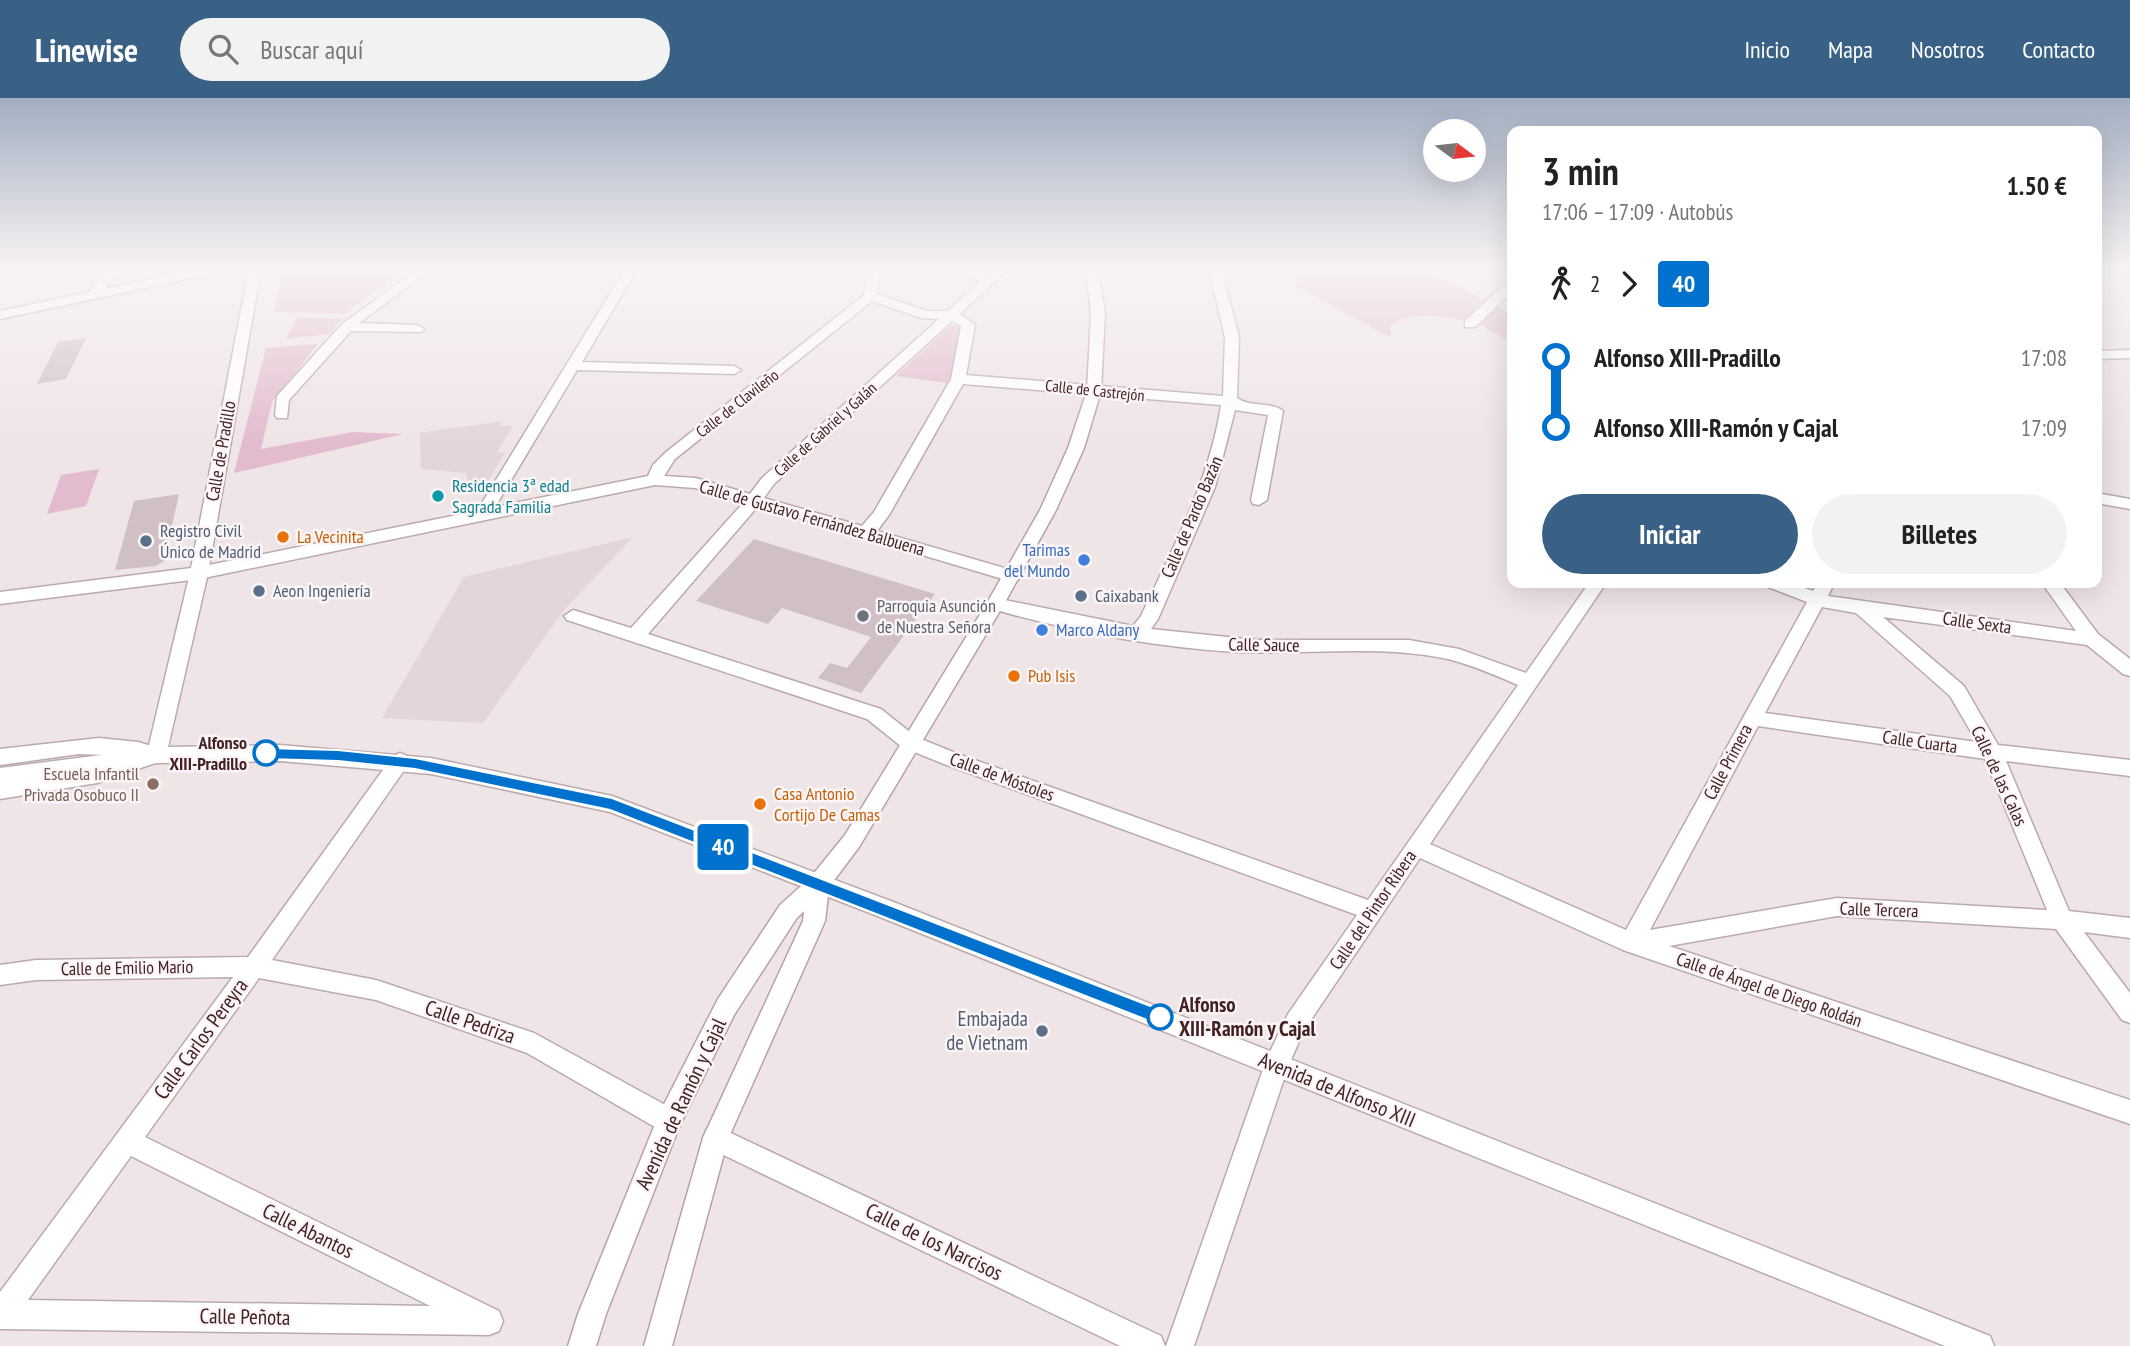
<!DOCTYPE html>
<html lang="es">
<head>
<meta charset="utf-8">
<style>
  :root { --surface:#fff; --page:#f2f2f2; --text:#222; --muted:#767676; --accent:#386185 }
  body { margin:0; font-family:"PT Sans Narrow",sans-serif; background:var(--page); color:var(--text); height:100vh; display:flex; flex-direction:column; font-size:26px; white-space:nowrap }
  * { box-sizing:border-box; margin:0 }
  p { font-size:23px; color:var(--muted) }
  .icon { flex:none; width:38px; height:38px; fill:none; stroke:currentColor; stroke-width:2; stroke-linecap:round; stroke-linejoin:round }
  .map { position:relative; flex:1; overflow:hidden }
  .details { position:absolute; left:1507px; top:28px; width:595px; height:462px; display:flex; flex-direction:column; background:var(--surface); border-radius:14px; box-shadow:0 7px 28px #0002 }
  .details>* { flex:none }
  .badge { padding:0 14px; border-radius:5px; font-size:24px; line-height:46px }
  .needle { width:46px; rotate:105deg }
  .buttons { position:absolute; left:1423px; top:21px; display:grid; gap:14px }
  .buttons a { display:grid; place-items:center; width:63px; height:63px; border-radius:50%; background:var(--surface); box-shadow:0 7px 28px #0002; font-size:35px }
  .map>.badge { position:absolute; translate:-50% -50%; box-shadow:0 0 0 4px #fff }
  .legs { display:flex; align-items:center; gap:10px; height:77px; padding:0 35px; font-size:23px }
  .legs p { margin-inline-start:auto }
  .overview { display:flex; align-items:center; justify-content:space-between; height:119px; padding:0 35px }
  h1 { font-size:38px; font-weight:700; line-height:52px }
  .cta { display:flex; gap:14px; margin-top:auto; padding:14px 35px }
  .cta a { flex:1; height:80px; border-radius:42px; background:var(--accent); color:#fff; font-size:28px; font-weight:700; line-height:80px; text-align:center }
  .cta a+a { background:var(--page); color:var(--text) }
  ul { padding:0 35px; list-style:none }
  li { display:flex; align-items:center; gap:24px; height:70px; font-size:26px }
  li i { display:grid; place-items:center; width:10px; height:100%; margin:0 9px; background:currentColor }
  li i::after { content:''; width:18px; height:18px; margin:-9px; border:5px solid; border-radius:50%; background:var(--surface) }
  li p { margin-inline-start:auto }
  li:first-child i { background:linear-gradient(#0000 50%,currentColor 0) }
  li:last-child i { background:linear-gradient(currentColor 50%,#0000 0) }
  header { display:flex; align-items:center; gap:42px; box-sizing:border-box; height:98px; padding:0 35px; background:var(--accent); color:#fff }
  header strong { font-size:33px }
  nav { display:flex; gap:38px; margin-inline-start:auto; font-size:24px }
  .search { width:490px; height:63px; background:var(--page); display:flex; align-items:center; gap:18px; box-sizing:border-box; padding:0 24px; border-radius:38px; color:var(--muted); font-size:26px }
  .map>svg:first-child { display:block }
</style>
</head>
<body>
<header>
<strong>Linewise</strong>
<div class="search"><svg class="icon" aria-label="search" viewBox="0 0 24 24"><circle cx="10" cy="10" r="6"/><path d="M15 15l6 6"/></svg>Buscar aquí</div>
<nav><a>Inicio</a><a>Mapa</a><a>Nosotros</a><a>Contacto</a></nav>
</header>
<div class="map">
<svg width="2130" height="1248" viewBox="0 0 2130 1248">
  <rect width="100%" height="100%" fill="#efe4e6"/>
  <!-- built -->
  <path fill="#e3d5d8" d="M502,323L499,328H513L497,354L505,355L484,390L469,389L466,375L421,371L420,335Z
    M633,439L565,511L483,625L382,620L464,479Z"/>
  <!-- green -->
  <path fill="#e2bbce" d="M281,171H404L345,216L275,214Z
    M1300,171H1422L1512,216V243L1487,232L1485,228C1462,220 1408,209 1390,229L1391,238L1386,237L1296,188Z
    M297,219L342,221L329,236L286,241Z
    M951,227L961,230L952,275L948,285L896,278Z
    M318,246L272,304L261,351L353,334L403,336L234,375L266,250Z
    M99,371L86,408L47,416L61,377Z"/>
  <!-- building -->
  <path fill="#d0c0c3" d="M86,240L66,281L37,286L58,244Z
    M179,396L164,463L156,468L115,472L134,403Z
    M754,441L935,496L861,595L818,580L830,565L847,570L871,539L782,510L768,526L696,503Z"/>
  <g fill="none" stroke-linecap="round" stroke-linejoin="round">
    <!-- minor casing -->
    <g stroke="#bbaaab" stroke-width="3">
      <path id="minor" d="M0,171H7L0,177Z
        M107,171H120L105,191L197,171H221L215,175L0,221V213L89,194Z
        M418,171H432L359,225L417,227L424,231L422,234L351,233L289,302L287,320H277L275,317L277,298L342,226Z
        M625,171H637L582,264L734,268L741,272L734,276L577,272L495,409L648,378L653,367L665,355L864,197L868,171H880L877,196L927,213H948L980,184L967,178L966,171H978L987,178L994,171H1008L960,216L975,227L966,277L1223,298L1225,239L1209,171H1221L1239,239L1237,300C1250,310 1271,303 1283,313L1267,402L1259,407L1253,406L1251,402L1268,317L1235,312L1215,389L1158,521L1151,531L1256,542H1409L1459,551L1526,575L1589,485H1606L1430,746L1626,832L1807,504L1768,489L1766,485H1790L1813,493L1818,485H1834L1828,498L2076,533L2042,485H2060L2098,536L2130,561V578L2123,576L2087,547L1883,519L1964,588L1998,647L2130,662V678L2006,663L2069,813L2130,820V840L2084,834L2130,895V925L2122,922L2056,831L1837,818L1669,848L2130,1002V1026L1623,852L1420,760L1304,932L1288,969L1194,1248H1166L1267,960L1288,916L1357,817L944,666L902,649L867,621L567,522L564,518L573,512L631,530L744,404L695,390L655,387L199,481L0,506V494L199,469L477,413ZM872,203L921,220L939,221L762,380L750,396L696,380L664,378L675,361ZM952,223L961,228L951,281L874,414L862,428L764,400L774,386ZM963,286L1221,307C1210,381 1173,450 1141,518L1133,528L995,500L986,506L989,510C1068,533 1153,549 1235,554C1306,557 1378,546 1448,561C1472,567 1495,577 1518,587L1368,802L958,656L916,639L881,611L648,536L758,408L1006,482H1018L1021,478L1018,474L877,433L889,417ZM1822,509L1856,515L1950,598L1977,644L1765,615ZM1758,628L1985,661L2047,812L1837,800L1650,832Z
        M1512,183V194L1475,229H1465V223L1507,184Z
        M2130,252V260L2096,261V253Z
        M2096,395L2130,401V411L2096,405Z
        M99,640L138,644L164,652L167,657L164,662L97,685L0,701V685L78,673L133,658L79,656L0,667V651Z
        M400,655L407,658L410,663L407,668L272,862L376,882L534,935L678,1014L681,1023L678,1032L669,1035L660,1032L527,955L376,902L259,880L145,1039L499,1213L503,1223L499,1233L489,1237L0,1231V1194L233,879L36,882L0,887V867L36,862L248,859L393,658ZM131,1058L430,1208L28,1202Z
        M716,1028L1161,1238L1165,1248H1120L707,1049L703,1040L707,1031Z"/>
    </g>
    <!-- tertiary casing -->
    <g stroke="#bbaaab" stroke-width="3">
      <path id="tertiary" d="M249,171H261L208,475L168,649L280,647L431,660L612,698L896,805L1980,1234L1990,1238L1994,1248H1945L880,819L610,714L431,676L280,663L157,665L0,686V670L148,651L190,475Z"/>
    </g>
    <!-- secondary casing -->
    <g stroke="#bca1a4" stroke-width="3">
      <path id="secondary" d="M1086,171H1098L1105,215L1101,293L1084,350L1056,412L1004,506L859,749L829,789L825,823L728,1041L672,1248H644L703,1040L803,823L804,813L796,821L734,917L679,1029L606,1216L596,1248H568L578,1216L660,1014L718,901L780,807L810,780L845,737L987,505L1040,412L1068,350L1087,293L1091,215Z"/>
    </g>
    <!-- minor -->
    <use href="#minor" fill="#fff" fill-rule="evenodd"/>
    <!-- tertiary -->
    <use href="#tertiary" fill="#fff" fill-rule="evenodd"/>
    <!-- secondary -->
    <use href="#secondary" fill="#fff" fill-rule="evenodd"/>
  </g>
  <!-- sky -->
  <linearGradient id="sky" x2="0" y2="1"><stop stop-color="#a2aec1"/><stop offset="0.49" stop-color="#f8f3f4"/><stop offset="1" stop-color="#f8f3f4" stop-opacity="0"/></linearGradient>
  <rect width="2130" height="346" fill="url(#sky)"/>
  <!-- line-1 -->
  <path fill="#0072ce" stroke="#fff" stroke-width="2" d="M266,650L338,652L415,660L612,700L1166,914L1169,919L1166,925L1160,927L610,712L415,671L338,663L266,661L259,655Z"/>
  <!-- markers -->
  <circle fill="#0f9aa8" stroke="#fbf5f7" stroke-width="2.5" cx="438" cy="398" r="7"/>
  <g fill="#e8710a" stroke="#fbf5f7" stroke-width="2.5">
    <circle cx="283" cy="439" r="7"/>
    <circle cx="1014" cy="578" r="7"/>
    <circle cx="760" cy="706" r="7"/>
  </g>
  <g fill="#5c6f8a" stroke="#fbf5f7" stroke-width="2.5">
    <circle cx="146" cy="443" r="7"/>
    <circle cx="259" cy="493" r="7"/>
    <circle cx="1081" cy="498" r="7"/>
    <circle cx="1042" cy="933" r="7"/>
  </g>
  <g fill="#3f7fe0" stroke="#fbf5f7" stroke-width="2.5">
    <circle cx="1084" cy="462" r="7"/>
    <circle cx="1042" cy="532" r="7"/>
  </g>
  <circle fill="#6b7280" stroke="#fbf5f7" stroke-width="2.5" cx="863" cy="518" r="7"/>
  <g fill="#fff" stroke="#0072ce" stroke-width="3.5">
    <circle cx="266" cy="655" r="12"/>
    <circle cx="1160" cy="919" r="12"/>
  </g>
  <circle fill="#8d6e63" stroke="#fbf5f7" stroke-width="2.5" cx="153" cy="686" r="7"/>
  <g text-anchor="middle" stroke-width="5" stroke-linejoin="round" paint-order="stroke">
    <!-- far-street labels -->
    <g font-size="16" fill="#432122" stroke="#fbf5f7">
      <text transform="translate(1095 292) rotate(6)" y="6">Calle de Castrejón</text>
      <text transform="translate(737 305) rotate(-38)" y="6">Calle de Clavileño</text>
      <text transform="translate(825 331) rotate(-42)" y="6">Calle de Gabriel y Galán</text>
    </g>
    <!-- street labels -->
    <g font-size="18" fill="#432122" stroke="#fbf5f7">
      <text transform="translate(221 353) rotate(-80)" y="6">Calle de Pradillo</text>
      <text transform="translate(1192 419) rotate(-67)" y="6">Calle de Pardo Bazán</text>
      <text transform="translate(812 420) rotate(16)" y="6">Calle de Gustavo Fernández Balbuena</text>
      <text transform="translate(1977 525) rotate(8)" y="6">Calle Sexta</text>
      <text transform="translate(1264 547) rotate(1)" y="6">Calle Sauce</text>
      <text transform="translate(1920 644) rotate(8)" y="6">Calle Cuarta</text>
      <text transform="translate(1728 664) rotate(-62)" y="6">Calle Primera</text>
      <text transform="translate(1999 678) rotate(65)" y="6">Calle de las Calas</text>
      <text transform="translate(1002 679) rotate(20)" y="6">Calle de Móstoles</text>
      <text transform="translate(1373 812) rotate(-56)" y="6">Calle del Pintor Ribera</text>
      <text transform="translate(1879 812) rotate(2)" y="6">Calle Tercera</text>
      <text transform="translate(127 870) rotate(-1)" y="6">Calle de Emilio Mario</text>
      <text transform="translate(1769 892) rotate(19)" y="6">Calle de Ángel de Diego Roldán</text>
    </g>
    <!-- culture labels -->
    <g font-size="18" fill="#0d838f" stroke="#fbf5f7" text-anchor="start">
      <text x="452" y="394">Residencia 3ª edad<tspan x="452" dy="21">Sagrada Familia</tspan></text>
    </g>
    <!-- service labels -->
    <g font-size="18" fill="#4e5e75" stroke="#fbf5f7" text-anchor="start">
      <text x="160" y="439">Registro Civil<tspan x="160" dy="21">Único de Madrid</tspan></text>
      <text x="273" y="499">Aeon Ingeniería</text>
      <text x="1095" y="504">Caixabank</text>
    </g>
    <!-- food labels -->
    <g font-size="18" fill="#c56008" stroke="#fbf5f7" text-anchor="start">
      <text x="297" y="445">La Vecinita</text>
      <text x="1028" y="584">Pub Isis</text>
      <text x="774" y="702">Casa Antonio<tspan x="774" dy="21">Cortijo De Camas</tspan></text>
    </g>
    <!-- shop labels -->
    <g font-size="18" fill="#366cbe" stroke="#fbf5f7" text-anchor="end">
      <text x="1070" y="458">Tarimas<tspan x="1070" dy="21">del Mundo</tspan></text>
      <text x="1056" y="538" text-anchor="start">Marco Aldany</text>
    </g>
    <!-- worship labels -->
    <g font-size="18" fill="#5b616d" stroke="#fbf5f7" text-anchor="start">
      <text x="877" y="514">Parroquia Asunción<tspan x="877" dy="21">de Nuestra Señora</tspan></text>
    </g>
    <!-- stop labels -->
    <g font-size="18" font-weight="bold" fill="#432122" stroke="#fbf5f7" text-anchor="end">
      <text x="247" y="651">Alfonso<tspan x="247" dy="21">XIII-Pradillo</tspan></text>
    </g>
    <!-- education labels -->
    <g font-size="18" fill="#785e54" stroke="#fbf5f7" text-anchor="end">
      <text x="139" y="682">Escuela Infantil<tspan x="139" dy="21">Privada Osobuco II</tspan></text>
    </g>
    <!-- near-stop labels -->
    <g font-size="21" font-weight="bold" fill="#432122" stroke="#fbf5f7" text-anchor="start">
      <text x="1179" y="914">Alfonso<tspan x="1179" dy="24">XIII-Ramón y Cajal</tspan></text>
    </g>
    <!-- near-service labels -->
    <g font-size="21" fill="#4e5e75" stroke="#fbf5f7" text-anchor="end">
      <text x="1028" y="928">Embajada<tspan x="1028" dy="24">de Vietnam</tspan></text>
    </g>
    <!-- near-street labels -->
    <g font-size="21" fill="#432122" stroke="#fbf5f7">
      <text transform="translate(470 924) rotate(19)" y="7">Calle Pedriza</text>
      <text transform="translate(201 941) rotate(-54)" y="7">Calle Carlos Pereyra</text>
      <text transform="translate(1337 992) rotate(22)" y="7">Avenida de Alfonso XIII</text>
      <text transform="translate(681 1006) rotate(-65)" y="7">Avenida de Ramón y Cajal</text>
      <text transform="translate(308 1133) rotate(26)" y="7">Calle Abantos</text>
      <text transform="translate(934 1144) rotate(26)" y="7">Calle de los Narcisos</text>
      <text transform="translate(245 1219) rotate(1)" y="7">Calle Peñota</text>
    </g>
  </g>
</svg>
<div class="buttons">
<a><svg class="needle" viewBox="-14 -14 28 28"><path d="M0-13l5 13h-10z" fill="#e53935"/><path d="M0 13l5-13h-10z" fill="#767676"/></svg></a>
</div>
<b class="badge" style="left:723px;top:749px;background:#0072ce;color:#fff">40</b>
<section class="details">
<div class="overview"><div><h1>3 min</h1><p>17:06 – 17:09 · Autobús</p></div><b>1.50 €</b></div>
<div class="legs"><svg class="icon" aria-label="walk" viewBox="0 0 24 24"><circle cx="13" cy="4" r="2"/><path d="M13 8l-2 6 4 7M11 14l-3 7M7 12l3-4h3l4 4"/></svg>2<svg class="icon" aria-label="forward" viewBox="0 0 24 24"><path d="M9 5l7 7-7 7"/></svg><b class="badge" style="background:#0072ce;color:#fff">40</b></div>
<ul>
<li><i style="color:#0072ce"></i><b>Alfonso XIII-Pradillo</b><p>17:08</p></li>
<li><i style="color:#0072ce"></i><b>Alfonso XIII-Ramón y Cajal</b><p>17:09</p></li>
</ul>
<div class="cta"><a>Iniciar</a><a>Billetes</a></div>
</section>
</div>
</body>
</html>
